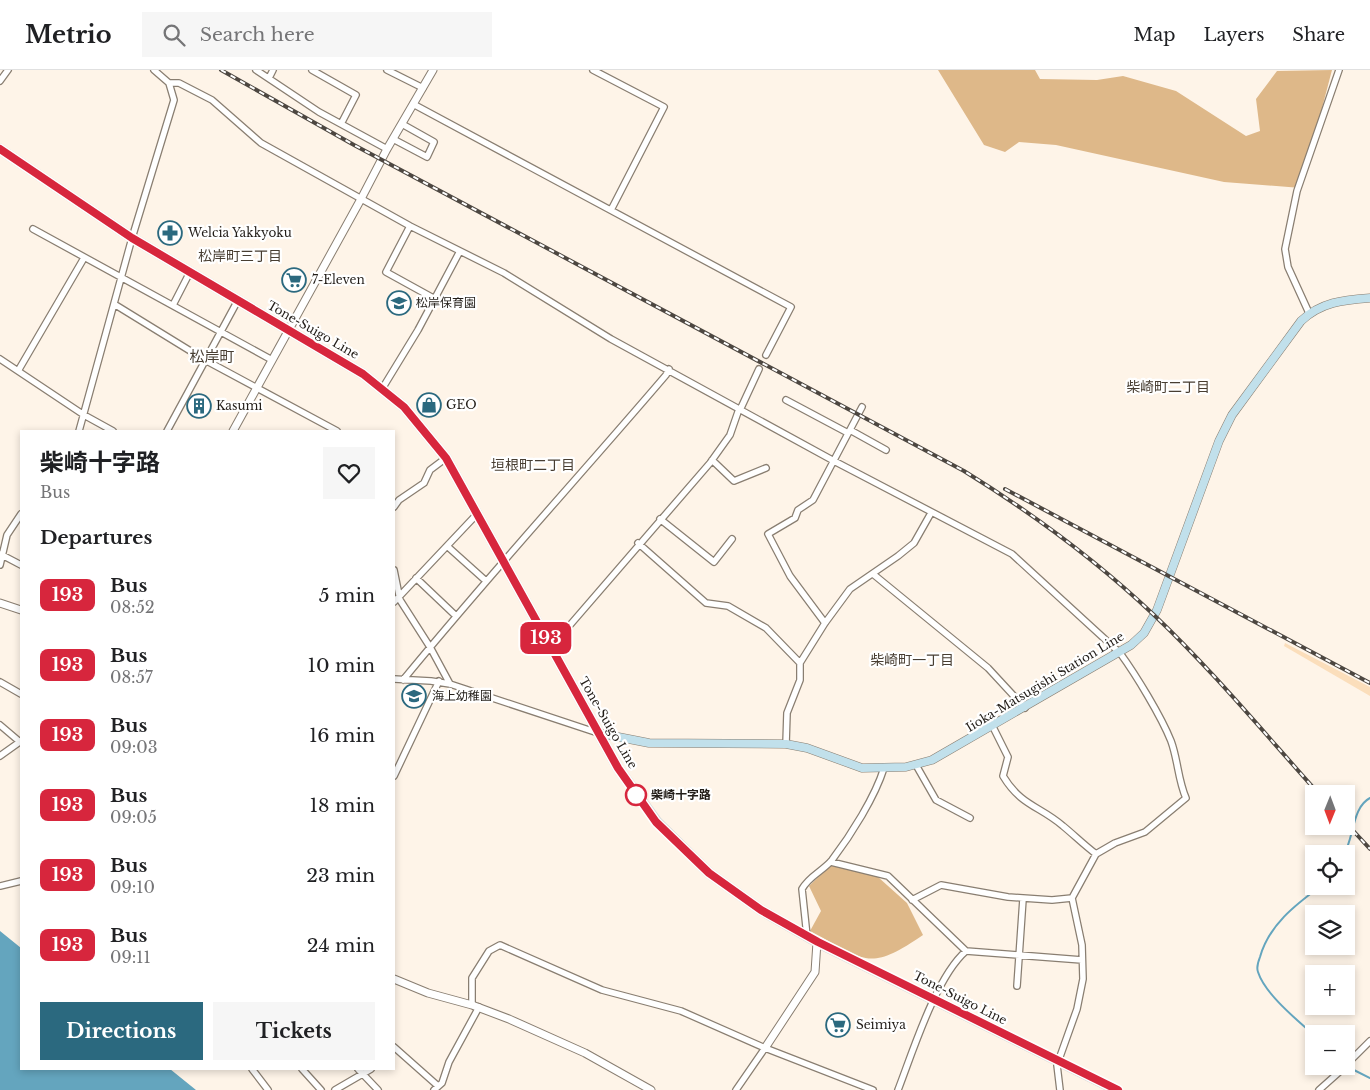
<!DOCTYPE html>
<html lang="en">
<head>
<meta charset="utf-8">
<style>
  :root { --surface:#fff; --page:#f6f6f6; --text:#202124; --muted:#757577; --line:#e0e0e0; --accent:#2b697f }
  body { margin:0; font-family:"Libre Baskerville","Noto Sans JP",serif; background:var(--page); color:var(--text); height:100vh; display:flex; flex-direction:column; font-size:19px; white-space:nowrap }
  * { box-sizing:border-box; margin:0 }
  p { font-size:16px; color:var(--muted) }
  .icon { flex:none; width:28px; height:28px; fill:none; stroke:currentColor; stroke-width:2; stroke-linecap:round; stroke-linejoin:round }
  .map { position:relative; flex:1; overflow:hidden }
  .panel { position:absolute; left:20px; top:360px; width:375px; height:640px; display:flex; flex-direction:column; background:var(--surface); border-radius:0px; box-shadow:0 2px 8px #0003 }
  .panel>* { flex:none }
  .badge { padding:0 10px; border-radius:8px; font-size:18px; line-height:32px }
  .needle { width:32px; rotate:181deg }
  .controls { position:absolute; left:1305px; top:715px; display:grid; gap:10px }
  .controls a { display:grid; place-items:center; width:50px; height:50px; border-radius:0px; background:var(--surface); box-shadow:0 2px 8px #0003; font-size:25px }
  .map>.badge { position:absolute; translate:-50% -50%; box-shadow:0 0 0 2px #fff }
  h2 { padding:0 20px; font-size:19px; line-height:45px }
  .round { display:grid; place-items:center; flex:none; width:52px; height:52px; border-radius:0px; background:var(--page) }
  .head { display:flex; align-items:center; justify-content:space-between; height:85px; padding:0 20px }
  h1 { font-size:24px; font-weight:700; line-height:38px }
  .button { display:flex; gap:10px; margin-top:auto; padding:10px 20px }
  .button a { flex:1; height:58px; border-radius:0px; background:var(--accent); color:#fff; font-size:20px; font-weight:700; line-height:58px; text-align:center }
  .button a+a { background:var(--page); color:var(--text) }
  ul { padding:0; list-style:none }
  li { display:flex; align-items:center; gap:15px; height:70px; padding:0 20px }
  li div { flex:1 }
  li b { display:block; font-size:19px }
  li em { font-style:normal }
  li .badge { min-width:55px; font-weight:700; text-align:center }
  header { display:flex; align-items:center; gap:30px; box-sizing:border-box; height:70px; padding:0 25px; background:var(--surface); border-bottom:1px solid var(--line) }
  header strong { font-size:24px }
  nav { display:flex; gap:28px; margin-inline-start:auto; font-size:18px }
  .search { width:350px; height:45px; background:var(--page); display:flex; align-items:center; gap:12px; box-sizing:border-box; padding:0 18px; border-radius:0px; color:var(--muted); font-size:19px }
  .map>svg:first-child { display:block }
</style>
</head>
<body>
<header>
<strong>Metrio</strong>
<div class="search"><svg class="icon" aria-label="search" viewBox="0 0 24 24"><circle cx="10" cy="10" r="6"/><path d="M15 15l6 6"/></svg>Search here</div>
<nav><a>Map</a><a>Layers</a><a>Share</a></nav>
</header>
<div class="map">
<svg width="1370" height="1020" viewBox="0 0 1370 1020">
  <rect width="100%" height="100%" fill="#fef4e8"/>
  <!-- green -->
  <path fill="#fbdebb" d="M1285,573L1370,617V626L1284,576Z"/>
  <!-- forest -->
  <path fill="#deb889" d="M938,0H1035L1040,9L1097,10L1123,6L1176,21L1246,66L1260,61L1256,29L1277,1L1332,0L1301,118L1224,112L1056,75L1019,72L1005,82L984,75Z
    M831,795L878,807L907,833L923,865C868,903 865,890 810,861L821,841L809,816Z"/>
  <!-- water -->
  <path fill="#64a5be" d="M0,861L21,878V999H170L196,1020H0Z"/>
  <g fill="none" stroke-linecap="round" stroke-linejoin="round">
    <!-- stream -->
    <path stroke="#64a5be" stroke-width="2" d="M1344,784C1354,768 1352,737 1370,728
      M1314,965C1297,950 1265,924 1258,902C1256,897 1258,892 1260,887C1269,855 1295,835 1321,816
      M1346,996L1370,1008"/>
    <!-- minor casing -->
    <g stroke="#897e71" stroke-width="8">
      <path id="minor" d="M256,0L319,42L387,79
        M312,0L356,25L341,54
        M387,0L423,18
        M593,0L664,37L611,140
        M269,8L273,0
        M0,11L8,0
        M169,13H179L212,30L261,73L410,156L504,203L611,269L834,391L1012,484L1120,583C1136,605 1161,646 1171,671C1178,690 1178,710 1186,728L1145,762L1115,773L1096,784C1084,775 1074,765 1063,756C1040,736 1021,736 1003,706L1008,687L993,657
        M413,34L791,237L766,285
        M393,69L427,87L434,72L402,54
        M410,156L386,202L435,229
        M33,159L272,290
        M114,234L205,290L337,361
        M173,235L190,202
        M1309,243L1288,197L1285,179L1297,121L1339,0
        M0,289L84,345L113,361
        M18,301L84,188
        M382,319L418,260L460,181
        M786,330L848,363
        M740,340L759,299
        M850,360L886,380
        M79,361L132,168L174,30L169,13L154,0
        M167,361L238,230
        M712,390L734,411L766,398
        M394,437L399,430L424,413L430,400L446,388
        M660,449L714,492L732,469
        M638,473L706,533L728,536L766,558L800,593
        M447,476L486,511
        M0,484L21,495
        M0,495L7,465L21,444
        M394,500L400,530L430,577L450,614
        M873,504L988,598L1025,638
        M416,508L456,546
        M394,532L478,443
        M825,553L790,506L768,464L795,448L798,440L813,430L862,337
        M551,577L710,393L730,365L739,339
        M394,609L431,611L450,614L598,663
        M403,610C488,506 579,407 666,305L669,299
        M0,612L21,624
        M0,655L20,672
        M786,674L787,643L800,610V593L825,553L850,519L898,486L914,473L931,443
        M0,686L21,671
        M916,695L936,730L970,748
        M394,706L439,611
        M831,792L888,806L966,881L1082,890
        M0,816L21,811
        M912,830L941,815L1008,827L1052,830L1072,828
        M807,866L802,819C809,806 823,801 832,790C851,765 875,727 884,698
        M1017,916L1023,829
        M472,935V908L489,881L500,875L602,920L681,941L765,978L873,1020
        M394,977L438,1016
        M1346,995L1370,971
        M252,999L268,1020
        M302,999L321,1020
        M358,999L378,1020
        M335,1020L371,999
        M434,1020L442,1013L449,992L479,937
        M736,1020L765,978
        M898,1020C913,981 936,907 966,881
        M1060,1020L1057,995L1077,939L1083,909L1082,875L1072,828L1096,784
        M1319,1020L1346,996"/>
    </g>
    <!-- tertiary casing -->
    <g stroke="#897e71" stroke-width="9">
      <path id="tertiary" d="M233,361L361,129L387,79L433,0
        M0,533L21,540
        M394,909L428,923L472,935L509,949L585,983L651,1020
        M765,978L815,902L817,872"/>
    </g>
    <!-- secondary casing -->
    <g stroke="#897e71" stroke-width="9">
      <path id="secondary" d="M598,663L649,673L786,674L807,678L862,698L906,697L932,690L1131,575L1144,563L1157,540L1219,371L1232,345L1301,251C1321,232 1343,230 1370,228"/>
    </g>
    <!-- trunk casing -->
    <g stroke="#d7d6d5" stroke-width="11">
      <path id="trunk" d="M0,79L132,168L363,304L404,337L446,388L618,698L657,752L709,803L761,840L817,872L1117,1020"/>
    </g>
    <!-- minor -->
    <use href="#minor" stroke="#fff" stroke-width="5.5"/>
    <!-- tertiary -->
    <use href="#tertiary" stroke="#fff" stroke-width="7"/>
    <!-- secondary -->
    <use href="#secondary" stroke="#c1e0eb" stroke-width="8"/>
    <!-- trunk -->
    <use href="#trunk" stroke="#5aaec8" stroke-width="9"/>
    <!-- rail casing -->
    <g stroke="#4d4741" stroke-width="4">
      <path id="rail" d="M221,0L354,75L964,401C1032,443 1096,490 1154,545C1213,601 1265,664 1319,724
        M1005,419L1370,613
        M1346,753L1370,779"/>
    </g>
    <!-- rail -->
    <use href="#rail" stroke="#fff" stroke-width="2" stroke-dasharray="5.5" stroke-linecap="butt"/>
  </g>
  <g fill="none" stroke-linecap="round" stroke-linejoin="round">
    <!-- line casing -->
    <g stroke="#fff" stroke-width="11">
      <path id="line" d="M0,79L132,168L363,304L404,337L446,388L618,698L656,752L709,803L761,840L818,872L1118,1020"/>
    </g>
    <!-- line -->
    <use href="#line" stroke="#d7263d" stroke-width="8"/>
  </g>
  <!-- icons -->
  <defs>
    <g id="pharmacy-ring" transform="scale(1.25)"><circle r="9.5" fill="#fff" stroke="#2b697f" stroke-width="1.5"/><path d="M-2-6h4v4h4v4h-4v4h-4v-4h-4v-4h4Z" fill="#2b697f"/></g>
    <g id="supermarket-ring" transform="scale(1.25)"><circle r="9.5" fill="#fff" stroke="#2b697f" stroke-width="1.5"/><path d="M-6-5.5h2.5l.6 2H6L4.5 2H-2.5L-4.4-4H-6ZM-1.5 3.2a1.3 1.3 0 1 0 .1 0ZM3 3.2a1.3 1.3 0 1 0 .1 0Z" fill="#2b697f"/></g>
    <g id="school-ring" transform="scale(1.25)"><circle r="9.5" fill="#fff" stroke="#2b697f" stroke-width="1.5"/><path d="M0-5L7-2L0 1L-7-2ZM-4 1L0 2.5L4 1V4Q0 6-4 4Z" fill="#2b697f"/></g>
    <g id="shop-ring" transform="scale(1.25)"><circle r="9.5" fill="#fff" stroke="#2b697f" stroke-width="1.5"/><path d="M-5-2.5h2.3a2.7 3.5 0 0 1 5.4 0H5L5.5 6h-11ZM-1.5-2.5h3a1.5 2.3 0 0 0-3 0Z" fill="#2b697f"/></g>
    <g id="building-ring" transform="scale(1.25)"><circle r="9.5" fill="#fff" stroke="#2b697f" stroke-width="1.5"/><path d="M-4-6H4V6H1V3H-1V6H-4ZM-2.5-4.3h1.7v1.8h-1.7ZM.8-4.3h1.7v1.8H.8ZM-2.5-1h1.7V.8h-1.7ZM.8-1h1.7V.8H.8Z" fill="#2b697f"/></g>
  </defs>
  <g fill-rule="evenodd">
    <use href="#pharmacy-ring" x="170" y="163"/>
    <use href="#supermarket-ring" x="294" y="210"/>
    <use href="#school-ring" x="399" y="233"/>
    <use href="#shop-ring" x="429" y="335"/>
    <use href="#building-ring" x="199" y="336"/>
    <use href="#school-ring" x="414" y="626"/>
    <use href="#supermarket-ring" x="838" y="955"/>
  </g>
  <!-- markers -->
  <circle fill="#fff" stroke="#d7263d" stroke-width="2.5" cx="636" cy="725" r="10"/>
  <g text-anchor="middle" stroke-width="4.5" stroke-linejoin="round" paint-order="stroke">
    <!-- poi labels -->
    <g font-size="12" fill="#221d18" stroke="#fff" text-anchor="start">
      <text x="188" y="167">Welcia Yakkyoku</text>
      <text x="312" y="214">7-Eleven</text>
      <text x="416" y="237">松岸保育園</text>
      <text x="446" y="339">GEO</text>
      <text x="216" y="340">Kasumi</text>
      <text x="432" y="630">海上幼稚園</text>
      <text x="856" y="959">Seimiya</text>
    </g>
    <!-- street labels -->
    <g font-size="12" fill="#221d18" stroke="#fff">
      <text transform="translate(313 260) rotate(30)" y="4">Tone-Suigo Line</text>
      <text transform="translate(1045 612) rotate(-31)" y="4">Iioka-Matsugishi Station Line</text>
      <text transform="translate(608 653) rotate(60)" y="4">Tone-Suigo Line</text>
      <text transform="translate(960 928) rotate(27)" y="4">Tone-Suigo Line</text>
    </g>
    <!-- stop labels -->
    <g font-size="12" font-weight="bold" fill="#221d18" stroke="#fff" text-anchor="start">
      <text x="651" y="729">柴崎十字路</text>
    </g>
    <!-- neighbourhood labels -->
    <g font-size="14" fill="#483e32" stroke="#fff">
      <text x="240" y="191">松岸町三丁目</text>
      <text x="1168" y="322">柴崎町二丁目</text>
      <text x="533" y="400">垣根町二丁目</text>
      <text x="912" y="595">柴崎町一丁目</text>
    </g>
    <!-- quarter labels -->
    <g font-size="15" fill="#483e32" stroke="#fff">
      <text x="212" y="292">松岸町</text>
    </g>
  </g>
</svg>
<div class="controls">
<a><svg class="needle" viewBox="-14 -14 28 28"><path d="M0-13l5 13h-10z" fill="#e53935"/><path d="M0 13l5-13h-10z" fill="#757577"/></svg></a>
<a><svg class="icon" aria-label="locate" viewBox="0 0 24 24"><circle cx="12" cy="12" r="6"/><path d="M12 2v4M12 18v4M2 12h4M18 12h4"/></svg></a>
<a><svg class="icon" aria-label="layers" viewBox="0 0 24 24"><path d="M12 4l9 5-9 5-9-5zM3 14l9 5 9-5"/></svg></a>
<a>+</a>
<a>−</a>
</div>
<b class="badge" style="left:546px;top:568px;background:#d7263d;color:#fff">193</b>
<section class="panel">
<div class="head"><div><h1>柴崎十字路</h1><p>Bus</p></div><a class="round"><svg class="icon" aria-label="heart" viewBox="0 0 24 24"><path d="M12 20l-8-8c-3-5 5-10 8-4 3-6 11-1 8 4z"/></svg></a></div>
<h2>Departures</h2>
<ul>
<li><span class="badge" style="background:#d7263d;color:#fff">193</span><div><b>Bus</b><p>08:52</p></div><em>5 min</em></li>
<li><span class="badge" style="background:#d7263d;color:#fff">193</span><div><b>Bus</b><p>08:57</p></div><em>10 min</em></li>
<li><span class="badge" style="background:#d7263d;color:#fff">193</span><div><b>Bus</b><p>09:03</p></div><em>16 min</em></li>
<li><span class="badge" style="background:#d7263d;color:#fff">193</span><div><b>Bus</b><p>09:05</p></div><em>18 min</em></li>
<li><span class="badge" style="background:#d7263d;color:#fff">193</span><div><b>Bus</b><p>09:10</p></div><em>23 min</em></li>
<li><span class="badge" style="background:#d7263d;color:#fff">193</span><div><b>Bus</b><p>09:11</p></div><em>24 min</em></li>
</ul>
<div class="button"><a>Directions</a><a>Tickets</a></div>
</section>
</div>
</body>
</html>
